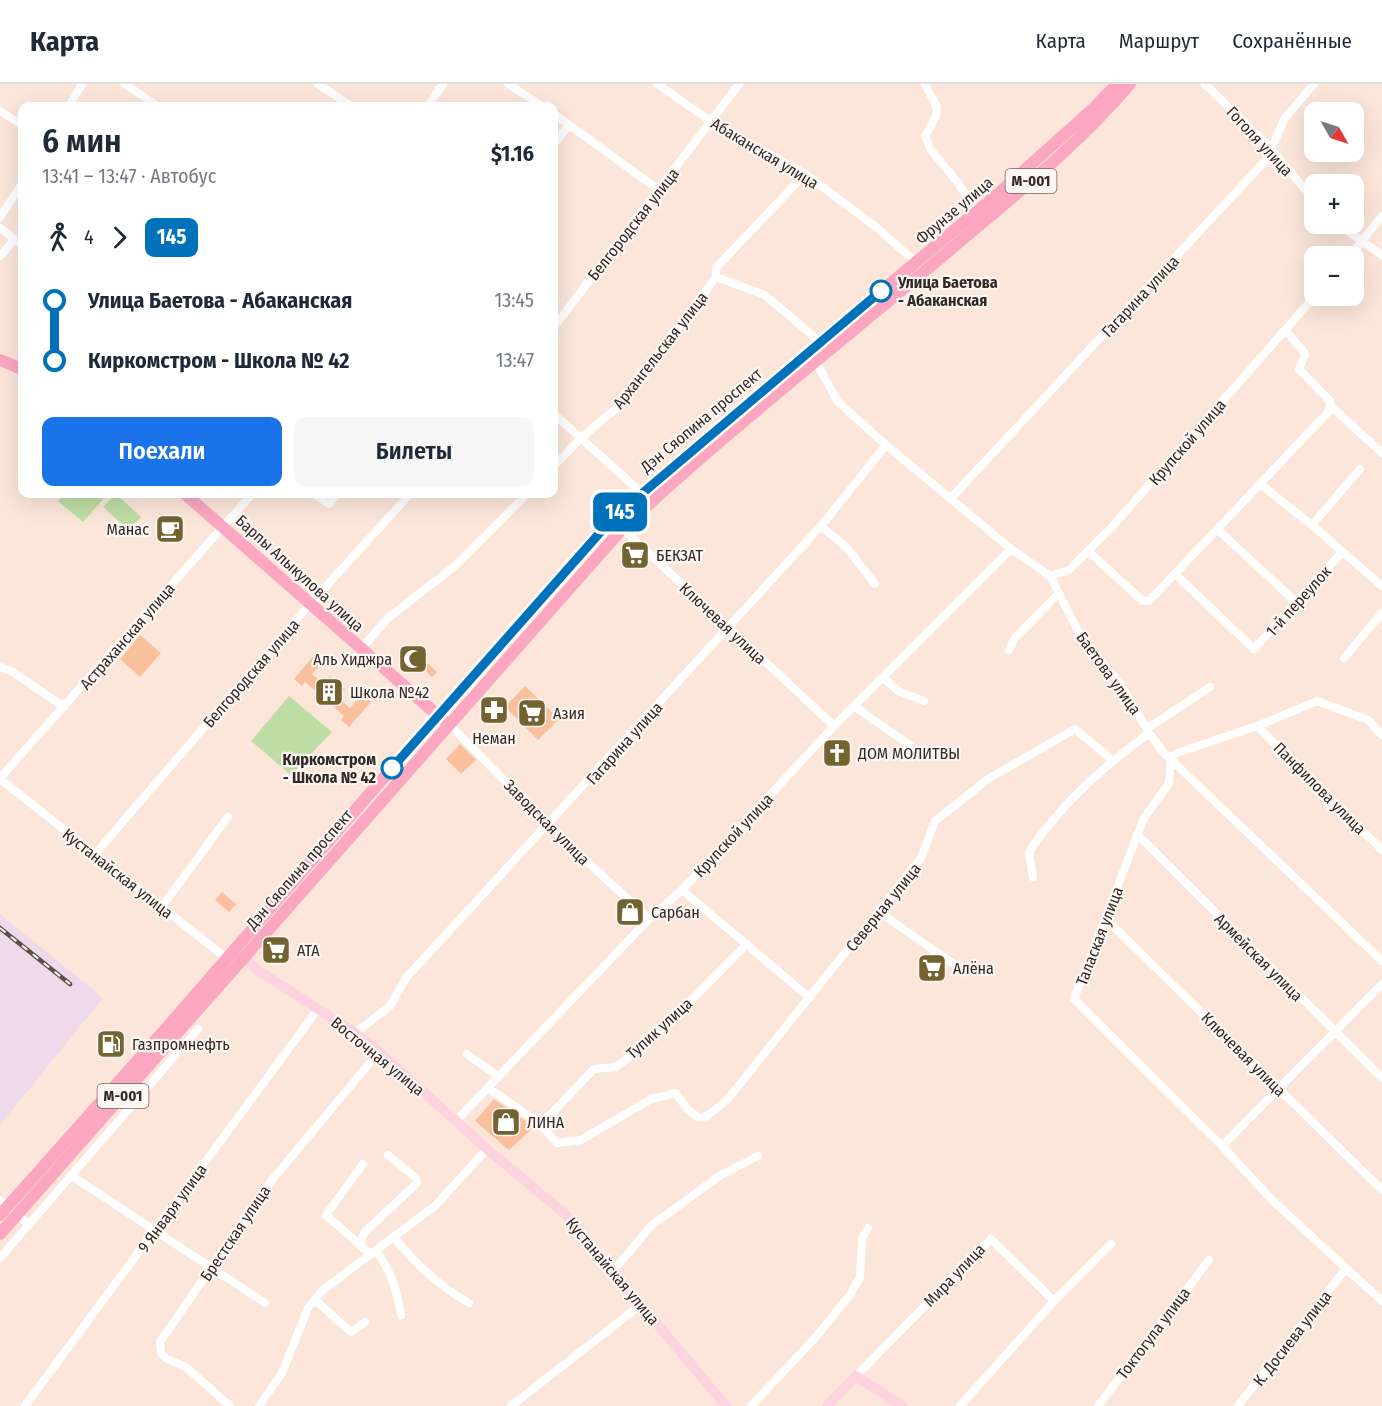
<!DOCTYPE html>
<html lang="ru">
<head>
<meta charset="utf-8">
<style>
  :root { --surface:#fff; --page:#f6f6f7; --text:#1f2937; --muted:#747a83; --line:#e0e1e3; --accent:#1a73e8 }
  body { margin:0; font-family:"Fira Sans Condensed",sans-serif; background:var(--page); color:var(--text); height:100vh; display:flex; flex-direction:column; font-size:22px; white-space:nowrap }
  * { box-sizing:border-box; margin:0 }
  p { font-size:20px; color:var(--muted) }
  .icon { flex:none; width:33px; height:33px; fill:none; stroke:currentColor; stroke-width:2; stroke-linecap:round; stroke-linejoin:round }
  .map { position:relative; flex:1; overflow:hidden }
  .panel { position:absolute; left:18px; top:18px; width:540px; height:396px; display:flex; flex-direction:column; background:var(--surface); border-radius:12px; box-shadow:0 6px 24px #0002 }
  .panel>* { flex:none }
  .badge { padding:0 12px; border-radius:9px; font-size:21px; line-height:39px }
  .needle { width:39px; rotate:129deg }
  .fabs { position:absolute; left:1304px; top:18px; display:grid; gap:12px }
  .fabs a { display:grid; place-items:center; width:60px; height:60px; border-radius:12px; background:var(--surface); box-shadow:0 6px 24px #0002; font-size:30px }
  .map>.badge { position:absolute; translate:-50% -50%; box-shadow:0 0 0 3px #fff }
  .legs { display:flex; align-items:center; gap:9px; height:66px; padding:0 24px; font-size:20px }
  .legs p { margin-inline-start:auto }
  .summary { display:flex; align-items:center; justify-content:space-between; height:102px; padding:0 24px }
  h1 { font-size:33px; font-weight:600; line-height:45px }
  .cta { display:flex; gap:12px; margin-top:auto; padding:12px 24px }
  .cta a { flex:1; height:69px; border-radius:12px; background:var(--accent); color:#fff; font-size:24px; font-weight:600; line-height:69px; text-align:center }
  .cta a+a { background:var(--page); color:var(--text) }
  ul { padding:0 24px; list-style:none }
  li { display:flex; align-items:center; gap:21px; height:60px; font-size:22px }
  li i { display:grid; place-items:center; width:9px; height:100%; margin:0 8px; background:currentColor }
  li i::after { content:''; width:15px; height:15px; margin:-8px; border:4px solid; border-radius:50%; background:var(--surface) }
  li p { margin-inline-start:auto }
  li:first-child i { background:linear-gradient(#0000 50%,currentColor 0) }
  li:last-child i { background:linear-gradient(currentColor 50%,#0000 0) }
  header { display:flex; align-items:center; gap:36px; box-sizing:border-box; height:84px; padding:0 30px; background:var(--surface); border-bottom:2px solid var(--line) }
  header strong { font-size:28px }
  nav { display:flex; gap:33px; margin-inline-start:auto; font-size:21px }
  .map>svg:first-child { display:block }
</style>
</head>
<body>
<header>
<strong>Карта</strong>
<nav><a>Карта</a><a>Маршрут</a><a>Сохранённые</a></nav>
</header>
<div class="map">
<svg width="1382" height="1322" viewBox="0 0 1382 1322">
  <rect width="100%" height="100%" fill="#fce6da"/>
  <!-- industrial -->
  <path fill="#eedaea" d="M0,830L103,914L0,1041Z"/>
  <!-- green -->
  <path fill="#bedda4" d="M64,410H101L105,413L83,438L58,417Z
    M116,410L141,433L128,446L103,423Z
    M289,612L332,648L291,691L251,657Z"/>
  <!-- building -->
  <path fill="#fac09d" d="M140,551L161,569L140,593L120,575Z
    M410,563L437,588L432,593L420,581L415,587L401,576Z
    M315,570L324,577L312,590L323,600L330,592L345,605L338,613L350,624L362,610L371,618L349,643L341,636L344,632L305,598L302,602L294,595Z
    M525,602L559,635L538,656L505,623Z
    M460,660L476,676L461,690L446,675Z
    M222,808L236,820L229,828L215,816Z
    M928,873L944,885L940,896L938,894L936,896L920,884Z
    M494,1015L534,1043L509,1066L475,1037Z"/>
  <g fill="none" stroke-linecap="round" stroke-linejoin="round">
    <!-- street -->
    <path stroke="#fff" stroke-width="8" d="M125,0L157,22
      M318,0L351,22
      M508,0L542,22
      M657,0L712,38L805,90L876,143L919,181
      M925,0C939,29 943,22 925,52L931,66L958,99L977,128
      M1205,0L1271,65L1314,116
      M69,22L82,0
      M428,22L443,0
      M0,27L22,41
      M554,30L659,106
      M554,60L569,41
      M0,133L22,100
      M1337,140L1382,171
      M0,144L22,161
      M0,172L15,155
      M1350,172L1382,132
      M716,193L765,211L820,258
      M554,243L739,0
      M816,278L838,318L886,361L1011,465L1050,492L1079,549L1123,604L1149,649L1164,669L1382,877
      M1331,322L1382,369
      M554,330L643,410
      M554,382L581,354L618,323L701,214L716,193V184L805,90
      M1260,400L1329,327L1330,317L1299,285L1305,271L1304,268L1285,246
      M314,410L329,420L337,410
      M951,414L1266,76L1285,34L1314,0
      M612,435L834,642
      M1312,441L1360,385
      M821,442L847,464L875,500
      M1217,445L1296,518
      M1088,467L1143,517H1149L1260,400L1312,441L1382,502
      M1175,490L1254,565L1342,468
      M1050,492L1069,486L1111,444L1315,212
      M361,565L388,534L455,482L527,410
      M1009,566L1015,554L1059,509
      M1344,574L1382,529
      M0,583L13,588L64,623
      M884,594L898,607L924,617
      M855,623L910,661
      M448,639L548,741L649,835
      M1257,642L1382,766
      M1148,644L1210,603
      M1382,651L1368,636L1317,617L1257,642L1177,669L1171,673L1169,699L1144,734L1074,915L1222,1062L1273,1117L1382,1217
      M0,694L252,410
      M0,695L236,882
      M1137,750L1382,994
      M95,770L310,520L410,410
      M1033,793L1029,768C1060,721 1104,682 1149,649
      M682,806L810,914
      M161,823C185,793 205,763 228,733
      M879,828L958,883
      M1105,834L1382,1106
      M355,949L390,922L406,894L821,442L886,361
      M467,970L499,993
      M488,1004L539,1039L557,1059L581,1056L651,1015L676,1009L687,1025L699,1034L707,1032L727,1016L921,774L935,737L988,695L1075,645L1112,676
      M456,1037L649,835L682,806L834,642L1011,465
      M539,1039L550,1031L594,985L616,983L656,952L747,860
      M1222,1062L1382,900
      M363,1080L326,1131L370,1170
      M72,1092L265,1219
      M0,1116L29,1141
      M394,1153C415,1180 439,1202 469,1219
      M359,1160L365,1148L417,1099L416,1094L388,1071
      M376,1166C391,1188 397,1205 401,1231
      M0,1174L198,945
      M613,1187L652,1141L721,1091L758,1072
      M315,1216L351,1248L365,1238
      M856,1292L991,1155L1054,1217
      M25,1322L318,925
      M230,1322L186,1283L167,1275L161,1269L160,1258L272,1096L379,968
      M259,1322L282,1289L308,1224L323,1206L435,1122L487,1065
      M511,1322L642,1220
      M751,1322L815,1254L850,1211L860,1193L862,1155L868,1144
      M960,1322L1054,1217L1111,1160
      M1098,1322L1209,1176
      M1238,1322L1345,1186"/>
    <!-- secondary -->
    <path stroke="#fed3e0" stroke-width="10" d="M240,869L256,885L355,949L379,968L487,1065L565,1130L726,1322
      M827,1322L856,1292L902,1322"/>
    <!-- primary -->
    <path stroke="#fca7c2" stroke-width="12" d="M0,276L22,285
      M185,410L443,636
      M0,1131L170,940L437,632L612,435L801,274L999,109L1094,24L1117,0
      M0,1150L622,445C731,343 850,251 964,154C1021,106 1081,58 1130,0"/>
    <!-- rail casing -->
    <g stroke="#5d504a" stroke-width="4.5">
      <path id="rail" d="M0,844L70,900"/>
    </g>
    <!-- rail -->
    <use href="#rail" stroke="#fdf7f4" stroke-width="2" stroke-dasharray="7" stroke-linecap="butt"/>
  </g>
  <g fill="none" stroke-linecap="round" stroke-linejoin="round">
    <!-- line-1 casing -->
    <g stroke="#fff" stroke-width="14">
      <path id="line-1" d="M392,684L612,435L881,207"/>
    </g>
    <!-- line-1 -->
    <use href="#line-1" stroke="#0072bc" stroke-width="9"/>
  </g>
  <!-- icons -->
  <defs>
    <g id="cafe-square" transform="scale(1.5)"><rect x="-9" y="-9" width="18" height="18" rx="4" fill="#726331" stroke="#fdf7f4"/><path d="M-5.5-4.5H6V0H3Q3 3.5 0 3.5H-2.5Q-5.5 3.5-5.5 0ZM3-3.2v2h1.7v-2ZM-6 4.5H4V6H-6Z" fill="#fff"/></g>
    <g id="supermarket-square" transform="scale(1.5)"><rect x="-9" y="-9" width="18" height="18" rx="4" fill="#726331" stroke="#fdf7f4"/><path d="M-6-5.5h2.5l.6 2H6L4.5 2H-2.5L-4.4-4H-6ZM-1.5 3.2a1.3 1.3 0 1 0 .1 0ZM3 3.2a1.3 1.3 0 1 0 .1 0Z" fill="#fff"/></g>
    <g id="mosque-square" transform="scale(1.5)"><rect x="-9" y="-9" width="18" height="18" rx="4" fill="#726331" stroke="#fdf7f4"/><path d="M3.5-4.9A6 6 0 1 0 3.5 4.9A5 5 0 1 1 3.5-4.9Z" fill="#fff"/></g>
    <g id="building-square" transform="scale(1.5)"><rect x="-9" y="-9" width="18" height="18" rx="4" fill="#726331" stroke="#fdf7f4"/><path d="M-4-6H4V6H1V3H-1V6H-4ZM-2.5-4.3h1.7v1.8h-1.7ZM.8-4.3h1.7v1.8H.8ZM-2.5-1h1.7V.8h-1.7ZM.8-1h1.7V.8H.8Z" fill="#fff"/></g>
    <g id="pharmacy-square" transform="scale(1.5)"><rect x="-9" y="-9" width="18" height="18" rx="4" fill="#726331" stroke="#fdf7f4"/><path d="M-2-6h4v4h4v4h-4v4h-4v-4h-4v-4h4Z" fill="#fff"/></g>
    <g id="church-square" transform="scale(1.5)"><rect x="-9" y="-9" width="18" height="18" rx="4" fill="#726331" stroke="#fdf7f4"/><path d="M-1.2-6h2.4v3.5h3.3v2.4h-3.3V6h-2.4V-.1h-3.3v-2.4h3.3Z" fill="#fff"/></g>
    <g id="shop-square" transform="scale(1.5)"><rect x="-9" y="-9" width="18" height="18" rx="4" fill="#726331" stroke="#fdf7f4"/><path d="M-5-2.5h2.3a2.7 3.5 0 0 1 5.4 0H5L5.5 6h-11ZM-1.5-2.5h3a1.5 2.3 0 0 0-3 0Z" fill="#fff"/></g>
    <g id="fuel-square" transform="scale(1.5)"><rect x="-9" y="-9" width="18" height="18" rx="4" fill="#726331" stroke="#fdf7f4"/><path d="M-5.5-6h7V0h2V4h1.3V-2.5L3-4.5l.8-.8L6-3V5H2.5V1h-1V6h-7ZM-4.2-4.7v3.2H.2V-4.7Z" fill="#fff"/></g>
  </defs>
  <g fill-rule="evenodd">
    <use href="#cafe-square" x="170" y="445"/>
    <use href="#supermarket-square" x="635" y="471"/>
    <use href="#mosque-square" x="413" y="575"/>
    <use href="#building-square" x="329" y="608"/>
    <use href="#pharmacy-square" x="494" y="626"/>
    <use href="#supermarket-square" x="532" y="629"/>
    <use href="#church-square" x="837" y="669"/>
    <use href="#shop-square" x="630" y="828"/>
    <use href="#supermarket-square" x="276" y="866"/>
    <use href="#supermarket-square" x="932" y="884"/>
    <use href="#fuel-square" x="111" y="960"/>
    <use href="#shop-square" x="506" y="1038"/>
  </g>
  <!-- markers -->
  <g fill="#fff" stroke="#0072bc" stroke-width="3">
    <circle cx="881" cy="207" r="10"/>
    <circle cx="392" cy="684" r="10"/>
  </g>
  <g text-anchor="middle" stroke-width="4.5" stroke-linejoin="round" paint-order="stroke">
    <!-- shield labels -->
    <g fill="#fdf7f4" stroke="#706762" stroke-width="1.5">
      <rect x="1005.5" y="85" width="51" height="24" rx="4.5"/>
      <rect x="97.5" y="1000" width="51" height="24" rx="4.5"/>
    </g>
    <g font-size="15" font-weight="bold" fill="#332924">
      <text x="1031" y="102">M-001</text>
      <text x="123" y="1017">M-001</text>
    </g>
    <!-- street labels -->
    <g font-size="16" fill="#332924" stroke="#fdf7f4">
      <text transform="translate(1260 57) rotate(47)" y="6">Гоголя улица</text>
      <text transform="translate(765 69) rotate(31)" y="6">Абаканская улица</text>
      <text transform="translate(954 126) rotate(-40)" y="6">Фрунзе улица</text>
      <text transform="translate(633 140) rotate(-52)" y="6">Белгородская улица</text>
      <text transform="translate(1140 212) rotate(-47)" y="6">Гагарина улица</text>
      <text transform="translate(660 266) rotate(-52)" y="6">Архангельская улица</text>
      <text transform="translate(701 336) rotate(-40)" y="6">Дэн Сяопина проспект</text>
      <text transform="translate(1187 358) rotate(-49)" y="6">Крупской улица</text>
      <text transform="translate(300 489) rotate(42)" y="6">Барпы Алыкулова улица</text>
      <text transform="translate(1298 517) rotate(-48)" y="6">1-й переулок</text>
      <text transform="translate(723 539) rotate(43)" y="6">Ключевая улица</text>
      <text transform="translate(127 552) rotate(-49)" y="6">Астраханская улица</text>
      <text transform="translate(251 589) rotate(-49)" y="6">Белгородская улица</text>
      <text transform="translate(1109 589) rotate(54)" y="6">Баетова улица</text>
      <text transform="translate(624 659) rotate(-48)" y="6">Гагарина улица</text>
      <text transform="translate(1320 704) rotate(45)" y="6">Панфилова улица</text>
      <text transform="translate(547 738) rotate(45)" y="6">Заводская улица</text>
      <text transform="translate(733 751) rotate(-47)" y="6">Крупской улица</text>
      <text transform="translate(299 785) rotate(-49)" y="6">Дэн Сяопина проспект</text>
      <text transform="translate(118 789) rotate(38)" y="6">Кустанайская улица</text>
      <text transform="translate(883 823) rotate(-51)" y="6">Северная улица</text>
      <text transform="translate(1099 852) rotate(-69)" y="6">Талаская улица</text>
      <text transform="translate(1259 873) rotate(45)" y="6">Армейская улица</text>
      <text transform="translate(659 944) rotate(-42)" y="6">Тупик улица</text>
      <text transform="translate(1244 970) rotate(45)" y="6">Ключевая улица</text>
      <text transform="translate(378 972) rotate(39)" y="6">Восточная улица</text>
      <text transform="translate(172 1124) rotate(-54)" y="6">9 Января улица</text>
      <text transform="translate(235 1149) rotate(-56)" y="6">Брестская улица</text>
      <text transform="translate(613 1187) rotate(50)" y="6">Кустанайская улица</text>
      <text transform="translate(954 1191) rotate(-46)" y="6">Мира улица</text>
      <text transform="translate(1153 1249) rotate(-53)" y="6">Токтогула улица</text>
      <text transform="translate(1292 1254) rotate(-52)" y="6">К. Досиева улица</text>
    </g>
    <!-- stop labels -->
    <g font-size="16" font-weight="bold" fill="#332924" stroke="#fdf7f4" text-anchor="start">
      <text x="898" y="204">Улица Баетова<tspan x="898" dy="18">- Абаканская</tspan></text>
      <text x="376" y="681" text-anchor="end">Киркомстром<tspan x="376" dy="18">- Школа № 42</tspan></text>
    </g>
    <!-- poi labels -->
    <g font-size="16" fill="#332924" stroke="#fdf7f4" text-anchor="start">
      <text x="149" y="451" text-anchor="end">Манас</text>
      <text x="656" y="477">БЕКЗАТ</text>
      <text x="392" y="581" text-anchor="end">Аль Хиджра</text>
      <text x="350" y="614">Школа №42</text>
      <text x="553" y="635">Азия</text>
      <text x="494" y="660" text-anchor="middle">Неман</text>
      <text x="858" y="675">ДОМ МОЛИТВЫ</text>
      <text x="651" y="834">Сарбан</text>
      <text x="297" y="872">АТА</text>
      <text x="953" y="890">Алёна</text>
      <text x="132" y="966">Газпромнефть</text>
      <text x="527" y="1044">ЛИНА</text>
    </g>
  </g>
</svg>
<div class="fabs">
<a><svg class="needle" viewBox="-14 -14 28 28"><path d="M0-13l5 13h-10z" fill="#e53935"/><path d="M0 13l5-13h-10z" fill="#747a83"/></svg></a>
<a>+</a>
<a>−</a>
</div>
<b class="badge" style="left:620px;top:428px;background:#0072bc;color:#fff">145</b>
<section class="panel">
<div class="summary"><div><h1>6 мин</h1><p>13:41 – 13:47 · Автобус</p></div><b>$1.16</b></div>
<div class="legs"><svg class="icon" aria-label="walk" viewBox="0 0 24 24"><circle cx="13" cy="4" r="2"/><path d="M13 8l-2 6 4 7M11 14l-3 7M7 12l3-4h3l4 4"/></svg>4<svg class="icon" aria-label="forward" viewBox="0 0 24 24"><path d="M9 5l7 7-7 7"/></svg><b class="badge" style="background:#0072bc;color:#fff">145</b></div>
<ul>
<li><i style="color:#0072bc"></i><b>Улица Баетова - Абаканская</b><p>13:45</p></li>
<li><i style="color:#0072bc"></i><b>Киркомстром - Школа № 42</b><p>13:47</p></li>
</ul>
<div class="cta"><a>Поехали</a><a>Билеты</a></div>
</section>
</div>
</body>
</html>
